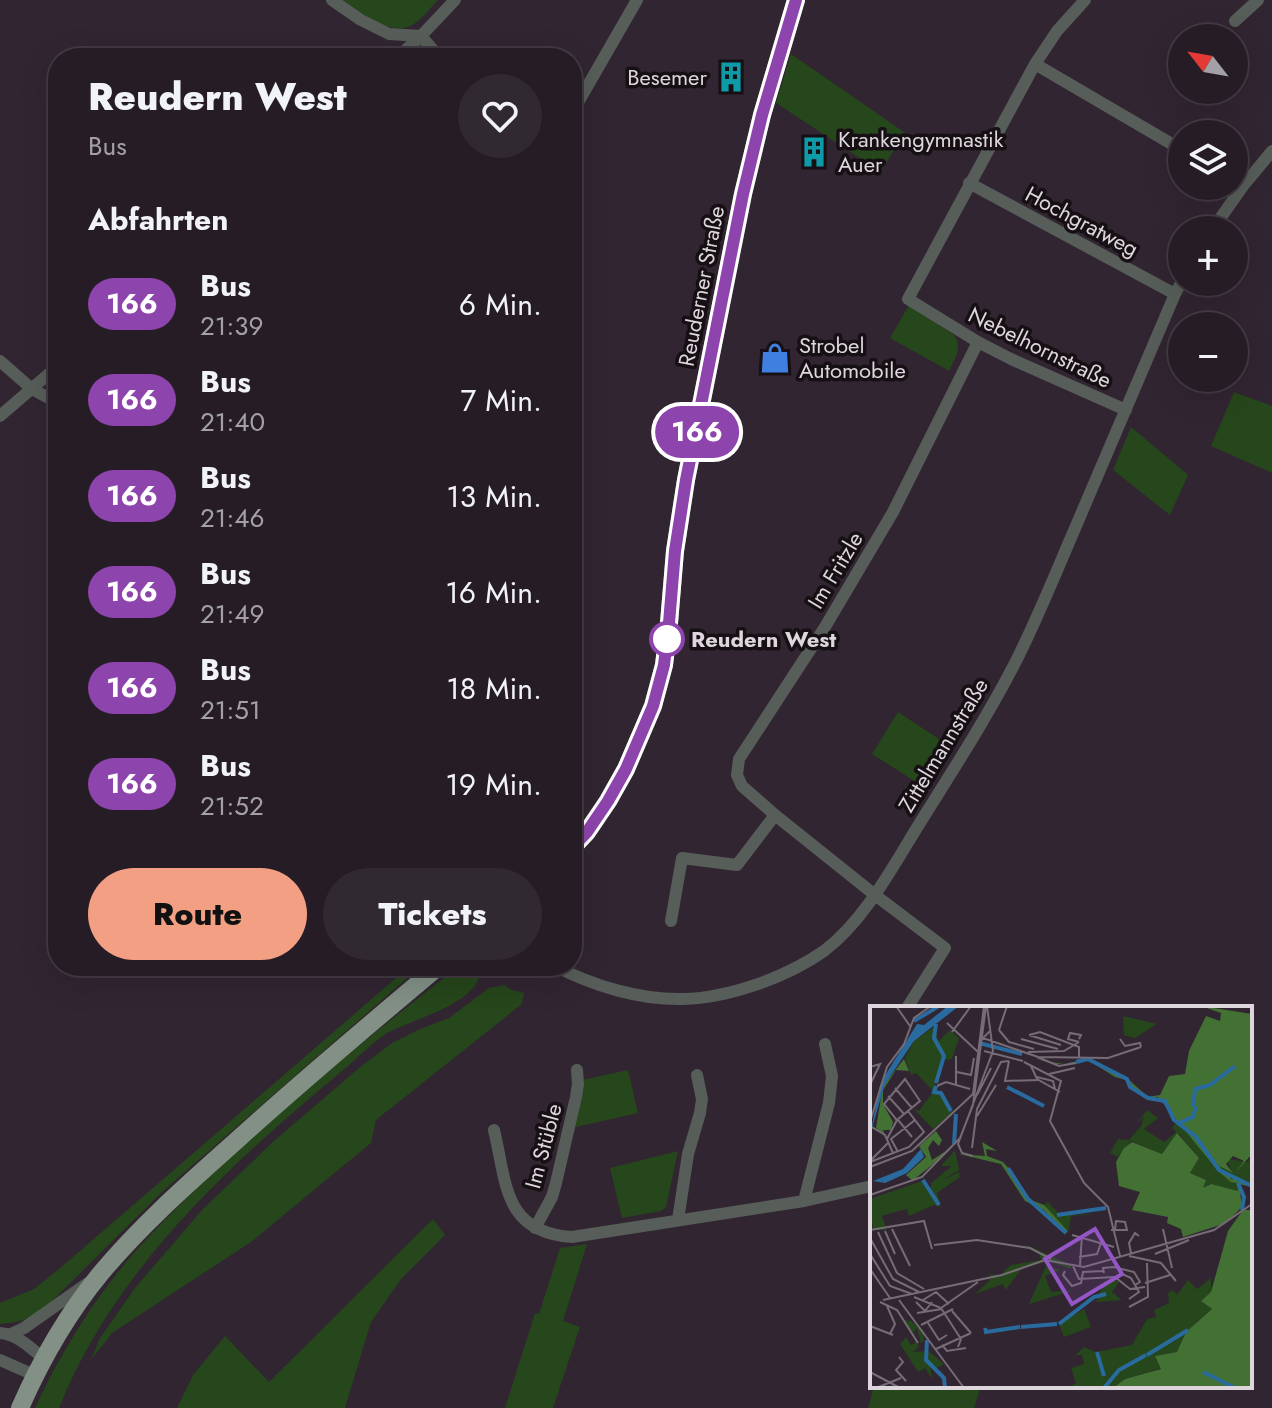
<!DOCTYPE html>
<html lang="de">
<head>
<meta charset="utf-8">
<style>
  :root { --surface:#251c25; --page:#312932; --text:#f1f3f6; --muted:#a3a1a7; --line:#423a42; --accent:#f39f83 }
  body { margin:0; font-family:Jost,sans-serif; background:var(--page); color:var(--text); height:100vh; display:flex; flex-direction:column; font-size:30px; white-space:nowrap }
  * { box-sizing:border-box; margin:0 }
  p { font-size:26px; color:var(--muted) }
  .icon { flex:none; width:44px; height:44px; fill:none; stroke:currentColor; stroke-width:2; stroke-linecap:round; stroke-linejoin:round }
  .map { position:relative; flex:1; overflow:hidden }
  .panel { position:absolute; left:48px; top:48px; width:534px; height:928px; display:flex; flex-direction:column; background:var(--surface); border-radius:32px; box-shadow:0 8px 32px #0002,0 0 0 2px var(--line) }
  .panel>* { flex:none }
  .badge { padding:0 16px; border-radius:26px; font-size:28px; line-height:52px }
  .needle { width:52px; rotate:301deg }
  .fabs { position:absolute; left:1168px; top:24px; display:grid; gap:16px }
  .fabs a { display:grid; place-items:center; width:80px; height:80px; border-radius:50%; background:var(--surface); box-shadow:0 8px 32px #0002,0 0 0 2px var(--line); font-size:40px }
  .map>.badge { position:absolute; translate:-50% -50%; box-shadow:0 0 0 4px #fff }
  h2 { padding:0 40px; font-size:30px; line-height:72px }
  .round { display:grid; place-items:center; flex:none; width:84px; height:84px; border-radius:42px; background:var(--page) }
  .overview { display:flex; align-items:center; justify-content:space-between; height:136px; padding:0 40px }
  h1 { font-size:38px; font-weight:800; line-height:60px }
  .button { display:flex; gap:16px; margin-top:auto; padding:16px 40px }
  .button a { flex:1; height:92px; border-radius:48px; background:var(--accent); color:#111; font-size:32px; font-weight:800; line-height:92px; text-align:center }
  .button a+a { background:var(--page); color:var(--text) }
  ul { padding:0; list-style:none }
  li { display:flex; align-items:center; gap:24px; height:96px; padding:0 40px }
  li div { flex:1 }
  li b { display:block; font-size:30px }
  li em { font-style:normal }
  li .badge { min-width:88px; font-weight:700; text-align:center }
  .map>svg:first-child { display:block }
</style>
</head>
<body>
<div class="map">
<svg width="1272" height="1408" viewBox="0 0 1272 1408">
  <rect width="100%" height="100%" fill="#312531"/>
  <!-- green -->
  <path fill="#26461b" d="M343,0H438C429,9 420,23 408,27C386,34 360,11 343,0Z
    M791,54L904,132L881,172L776,103Z
    M909,305L954,335C963,348 955,358 949,371L890,338Z
    M1234,392L1272,406V473L1211,446Z
    M1131,427L1188,475L1170,515L1113,470Z
    M898,712L948,745L924,787L872,754Z
    M410,966H421L163,1191L42,1311C28,1320 16,1323 0,1324V1303L34,1289L59,1269Z
    M459,966H476L480,970C482,1002 412,1020 389,1032C374,1041 360,1055 347,1067C232,1162 115,1268 59,1408H35C54,1367 76,1329 102,1293C130,1254 165,1219 200,1185C281,1106 370,1036 459,966Z
    M504,985L512,990L524,993L522,1004L376,1120L371,1143L251,1242L112,1333L91,1360L100,1338L135,1288L203,1209L274,1141L359,1068L392,1043L418,1030L449,1018L489,988Z
    M628,1070L638,1113L572,1128L582,1080Z
    M678,1151L666,1207L661,1211L622,1218L610,1168Z
    M433,1219L445,1235L401,1279L371,1322L345,1408H177L193,1375L225,1336L269,1382Z
    M587,1244L563,1321L580,1327L553,1408H505L535,1313L539,1314L560,1248Z
    M874,1386H981L974,1408H868Z"/>
  <g fill="none" stroke-linecap="round" stroke-linejoin="round">
    <!-- street -->
    <path stroke="#575d58" stroke-width="12" d="M332,0L361,20L389,34L421,36L440,58
      M1085,0L1057,31L1035,64L908,299L978,342L1011,359L1126,410
      M1235,21L1258,0
      M397,58L421,36L455,0
      M1035,64L1182,150
      M572,113L637,0
      M969,183L1175,294
      M1212,230L1243,186L1272,151
      M0,361L32,389L58,403
      M0,416L58,366
      M671,921L682,858L737,865L775,815
      M555,966C593,986 640,1000 683,999C729,998 787,977 824,951C864,921 892,868 918,826C951,773 985,721 1014,665C1036,622 1054,577 1073,533C1107,453 1141,374 1175,294L1182,281
      M907,1008L945,948L875,895L775,815L742,786L737,775L739,759L825,627L893,512L978,342
      M494,1130C507,1184 503,1232 572,1237L804,1201L872,1186
      M804,1201L829,1103L832,1076L825,1044
      M678,1220L688,1154L700,1113L702,1099L697,1075
      M535,1228L552,1197L556,1183L576,1097L578,1084L577,1070
      M0,1333C18,1335 30,1347 44,1359
      M11,1334L24,1328L88,1283
      M0,1360L34,1375"/>
    <!-- primary -->
    <path stroke="#829085" stroke-width="18" d="M572,848L587,832L608,801L626,769L653,706L664,665L669,623L675,551L686,480L743,194L762,115L796,0
      M20,1408C41,1360 68,1313 101,1273C142,1224 189,1183 236,1141C302,1081 371,1023 439,966"/>
  </g>
  <g fill="none" stroke-linecap="round" stroke-linejoin="round">
    <!-- line casing -->
    <g stroke="#fff" stroke-width="18">
      <path id="line" d="M572,848L587,832L608,801L626,769L653,706L664,665L669,623L675,551L686,480L743,194L762,115L796,0"/>
    </g>
    <!-- line -->
    <use href="#line" stroke="#8e44ad" stroke-width="12"/>
  </g>
  <!-- icons -->
  <defs>
    <g id="building-bare" transform="scale(2.4)"><path d="M-4-6H4V6H1V3H-1V6H-4ZM-2.5-4.3h1.7v1.8h-1.7ZM.8-4.3h1.7v1.8H.8ZM-2.5-1h1.7V.8h-1.7ZM.8-1h1.7V.8H.8Z" fill="#0f9aa8" stroke="#161015" stroke-width="2.5" paint-order="stroke"/></g>
    <g id="shop-bare" transform="scale(2.4)"><path d="M-5-2.5h2.3a2.7 3.5 0 0 1 5.4 0H5L5.5 6h-11ZM-1.5-2.5h3a1.5 2.3 0 0 0-3 0Z" fill="#3f7fe0" stroke="#161015" stroke-width="2.5" paint-order="stroke"/></g>
  </defs>
  <g fill-rule="evenodd">
    <use href="#building-bare" x="731" y="77"/>
    <use href="#building-bare" x="814" y="152"/>
    <use href="#shop-bare" x="775" y="358"/>
  </g>
  <!-- markers -->
  <circle fill="#fff" stroke="#8e44ad" stroke-width="4" cx="667" cy="639" r="16"/>
  <g text-anchor="middle" stroke-width="7" stroke-linejoin="round" paint-order="stroke">
    <!-- poi labels -->
    <g font-size="22" fill="#ddd6dd" stroke="#161015" text-anchor="start">
      <text x="707" y="85" text-anchor="end">Besemer</text>
      <text x="838" y="147">Krankengymnastik<tspan x="838" dy="25">Auer</tspan></text>
      <text x="799" y="353">Strobel<tspan x="799" dy="25">Automobile</tspan></text>
    </g>
    <!-- street labels -->
    <g font-size="22" fill="#ddd6dd" stroke="#161015">
      <text transform="translate(1082 221) rotate(28)" y="8">Hochgratweg</text>
      <text transform="translate(701 286) rotate(-79)" y="8">Reuderner Straße</text>
      <text transform="translate(1040 347) rotate(26)" y="8">Nebelhornstraße</text>
      <text transform="translate(835 570) rotate(-59)" y="8">Im Fritzle</text>
      <text transform="translate(943 745) rotate(-59)" y="8">Zittelmannstraße</text>
      <text transform="translate(543 1146) rotate(-75)" y="8">Im Stüble</text>
    </g>
    <!-- stop labels -->
    <g font-size="22" font-weight="bold" fill="#ddd6dd" stroke="#161015" text-anchor="start">
      <text x="691" y="647">Reudern West</text>
    </g>
  </g>
  <!-- overview -->
  <g transform="translate(870 1006)">
    <rect width="382" height="382" fill="#312531"/>
    <path d="M253,11H258L287,18L265,32L254,29ZM64,21L74,51L63,85L46,67L41,69L35,52L44,35ZM80,24L89,32L82,53L76,54L68,36ZM63,86L70,87L83,106L63,123L43,102L49,105ZM277,104L288,112L274,123L294,136L306,126L302,122L306,116L310,119L367,177L368,185L339,178L329,188L336,174L320,167L329,152L308,127L292,148L261,135L248,151L240,147L248,133L259,134L271,120L274,111L267,117ZM85,144L89,164L73,174L89,166L90,171L67,187L70,196L71,209L70,200L64,199L39,210L37,203L25,206L12,210L17,224H3L0,193L52,175L61,186V177L82,160H71ZM382,149V180L366,171L362,174L350,163L355,159L362,167L357,153L378,156ZM178,196L190,209L227,208L201,210L199,225L172,201ZM148,235L201,259V263L178,255L151,263L136,284L133,278L105,288L119,275L121,269L114,268L130,269L141,259L171,254L169,246ZM176,260L191,264L175,270L181,286L205,284L159,298ZM341,272V286L331,295L342,303L316,326L307,346L285,350L292,362L255,373L243,382H198L206,377L201,362L214,358L212,349H205L214,341L226,346L262,339L277,313L286,311L284,304L299,297L298,287L303,284L307,289L318,274L327,283ZM235,275H250L242,286L252,294L226,296ZM214,303L221,321L194,331L189,318ZM34,314L41,315L53,326L54,335L51,337L47,322L42,327L49,340L43,346L58,345L74,358L67,362L60,356L62,373L55,362L48,366L30,338L36,331L41,339L46,336Z" fill="#26461b"/>
    <path d="M331,0L382,8V148L366,166L374,155L363,150L356,158L363,167L349,160L362,174L366,170L382,181L369,178L372,201L356,217L313,231L311,223L297,217L298,211L262,204L270,186L249,180L246,156L254,142L262,136L292,148L307,127L329,152L320,167L336,174L333,182L341,178L368,185L367,177L361,176L348,165L288,91L276,92L259,82L257,74L245,71L218,54L205,57L186,58L166,53L192,58L221,53L257,72L278,91L290,89L299,70L315,68L319,45L336,10L350,15L351,7ZM34,53L39,65L26,64L13,84V98L23,116L21,124H13L15,129L6,122L13,80ZM66,125L72,134L69,140L63,134L58,142L62,154L79,143L67,155L42,175L0,188L42,174L36,169L56,151L49,140ZM112,136L127,145L116,143L117,150L133,156L141,165L161,194L174,199L198,225L195,228L174,204L155,195L131,158L89,148L115,150ZM373,204H382V382H243L255,373L291,363L285,350L307,346L316,326L342,303L331,295L341,286L358,225Z" fill="#437133"/>
    <path d="M78,0H89L44,35L15,78L0,129L10,79L19,63L47,18L54,19ZM51,143L54,151L37,167L15,177L3,175L33,163Z" fill="#296b9e"/>
    <path fill="none" stroke="#296b9e" stroke-width="4" d="M44,15L69,0M109,37L152,48M206,56L218,53L257,73L260,81L278,92L295,95L304,114L326,131L349,164L382,180M66,77L74,50L64,32L66,18M66,80L64,86L71,87L81,105M137,81L174,100M323,101L325,83L340,79L365,60M309,117L323,111L326,100M84,138L86,108M138,162L158,193L196,227M53,174L69,199M368,177L374,191L372,204M187,209L236,202M189,318L224,291L236,288M151,321L187,318M115,322L116,326L150,321M57,334L56,354L74,372L75,382M227,346L234,370M277,349L318,324M333,366L365,382M234,382L249,364L276,349"/>
    <path fill="none" stroke="#766c76" stroke-width="2" d="M26,0L40,20M77,17L108,46M121,24L113,32L168,51L238,52L271,41M129,24L139,36L164,43M129,24L137,0M82,26L101,0M159,29L170,26L209,41V53M159,29L191,39M151,33L188,43M250,33L255,40L270,37L271,41M209,36L198,33L200,27L211,29L209,33M114,45L153,55M158,46L194,45L209,36M86,50V78M167,51L189,60L206,57M139,55L135,75L168,74M154,56L191,75L180,115L214,177L238,201L250,250M161,60L167,73L190,86M0,61L10,58L0,79M87,66L101,69L104,52M179,68L205,62M167,71L183,75L185,83M67,80L76,76L100,83M25,82L42,102M107,89L121,62M18,90L34,108M107,110L126,79M0,116L17,61L34,38L44,12L61,0M0,120L15,129L23,147M17,133L27,114L50,95L35,73L14,98L26,113L27,114L29,115L42,131M102,142L107,103L131,56L139,55M28,146L21,133L45,114M103,150L92,147L88,138L123,45L117,0M0,155L19,136M0,156L39,141L54,126L38,105M0,161L42,145L103,88L114,0M0,189L52,171L90,132L103,99L116,0M22,223L40,260M293,223L302,262M0,224L54,215L62,243M241,224H257L255,216L246,215L245,224M15,225L25,248M8,226L27,267L54,283M202,229L244,241M0,232L23,273L49,286M64,239L107,234L160,242L181,253M261,247L259,237L265,227L269,230M0,248L20,280L42,288M285,248L319,234M259,250L291,257L306,275M209,251L227,248L232,234M210,259L212,229M203,260L209,273L245,271L260,283L275,281M0,263L20,292M195,265L193,269L202,280L211,277L213,266L233,265M234,267L233,262L244,261L264,266L270,276L265,279M250,267L261,272L269,286L259,293M275,277L300,269M44,291L71,302L91,333L88,341M13,294L132,269L175,254L214,261L344,224L382,198M29,294L94,382M53,294L66,286L79,298M10,296L27,304L48,337M46,296L55,305L62,296M17,300L25,318L20,328M259,301L278,291L277,257M71,302L108,276M82,305L101,327M47,307L72,303M58,317L69,334L77,329M51,319L83,303M0,320L23,329M72,339L77,345L96,342M66,343L101,327M29,351L33,356L26,364L36,375M0,366L30,382M6,382L31,372"/>
    <path fill="#9456c6" fill-opacity="0.15" stroke="#9456c6" stroke-width="4" d="M225,223L252,268L202,298L175,253Z"/>
    <rect width="382" height="382" fill="none" stroke="#ddd6dd" stroke-width="4"/>
  </g>
</svg>
<div class="fabs">
<a><svg class="needle" viewBox="-14 -14 28 28"><path d="M0-13l5 13h-10z" fill="#e53935"/><path d="M0 13l5-13h-10z" fill="#a3a1a7"/></svg></a>
<a><svg class="icon" aria-label="layers" viewBox="0 0 24 24"><path d="M12 4l9 5-9 5-9-5zM3 14l9 5 9-5"/></svg></a>
<a>+</a>
<a>−</a>
</div>
<b class="badge" style="left:697px;top:432px;background:#8e44ad;color:#fff">166</b>
<section class="panel">
<div class="overview"><div><h1>Reudern West</h1><p>Bus</p></div><a class="round"><svg class="icon" aria-label="heart" viewBox="0 0 24 24"><path d="M12 20l-8-8c-3-5 5-10 8-4 3-6 11-1 8 4z"/></svg></a></div>
<h2>Abfahrten</h2>
<ul>
<li><span class="badge" style="background:#8e44ad;color:#fff">166</span><div><b>Bus</b><p>21:39</p></div><em>6 Min.</em></li>
<li><span class="badge" style="background:#8e44ad;color:#fff">166</span><div><b>Bus</b><p>21:40</p></div><em>7 Min.</em></li>
<li><span class="badge" style="background:#8e44ad;color:#fff">166</span><div><b>Bus</b><p>21:46</p></div><em>13 Min.</em></li>
<li><span class="badge" style="background:#8e44ad;color:#fff">166</span><div><b>Bus</b><p>21:49</p></div><em>16 Min.</em></li>
<li><span class="badge" style="background:#8e44ad;color:#fff">166</span><div><b>Bus</b><p>21:51</p></div><em>18 Min.</em></li>
<li><span class="badge" style="background:#8e44ad;color:#fff">166</span><div><b>Bus</b><p>21:52</p></div><em>19 Min.</em></li>
</ul>
<div class="button"><a>Route</a><a>Tickets</a></div>
</section>
</div>
</body>
</html>
